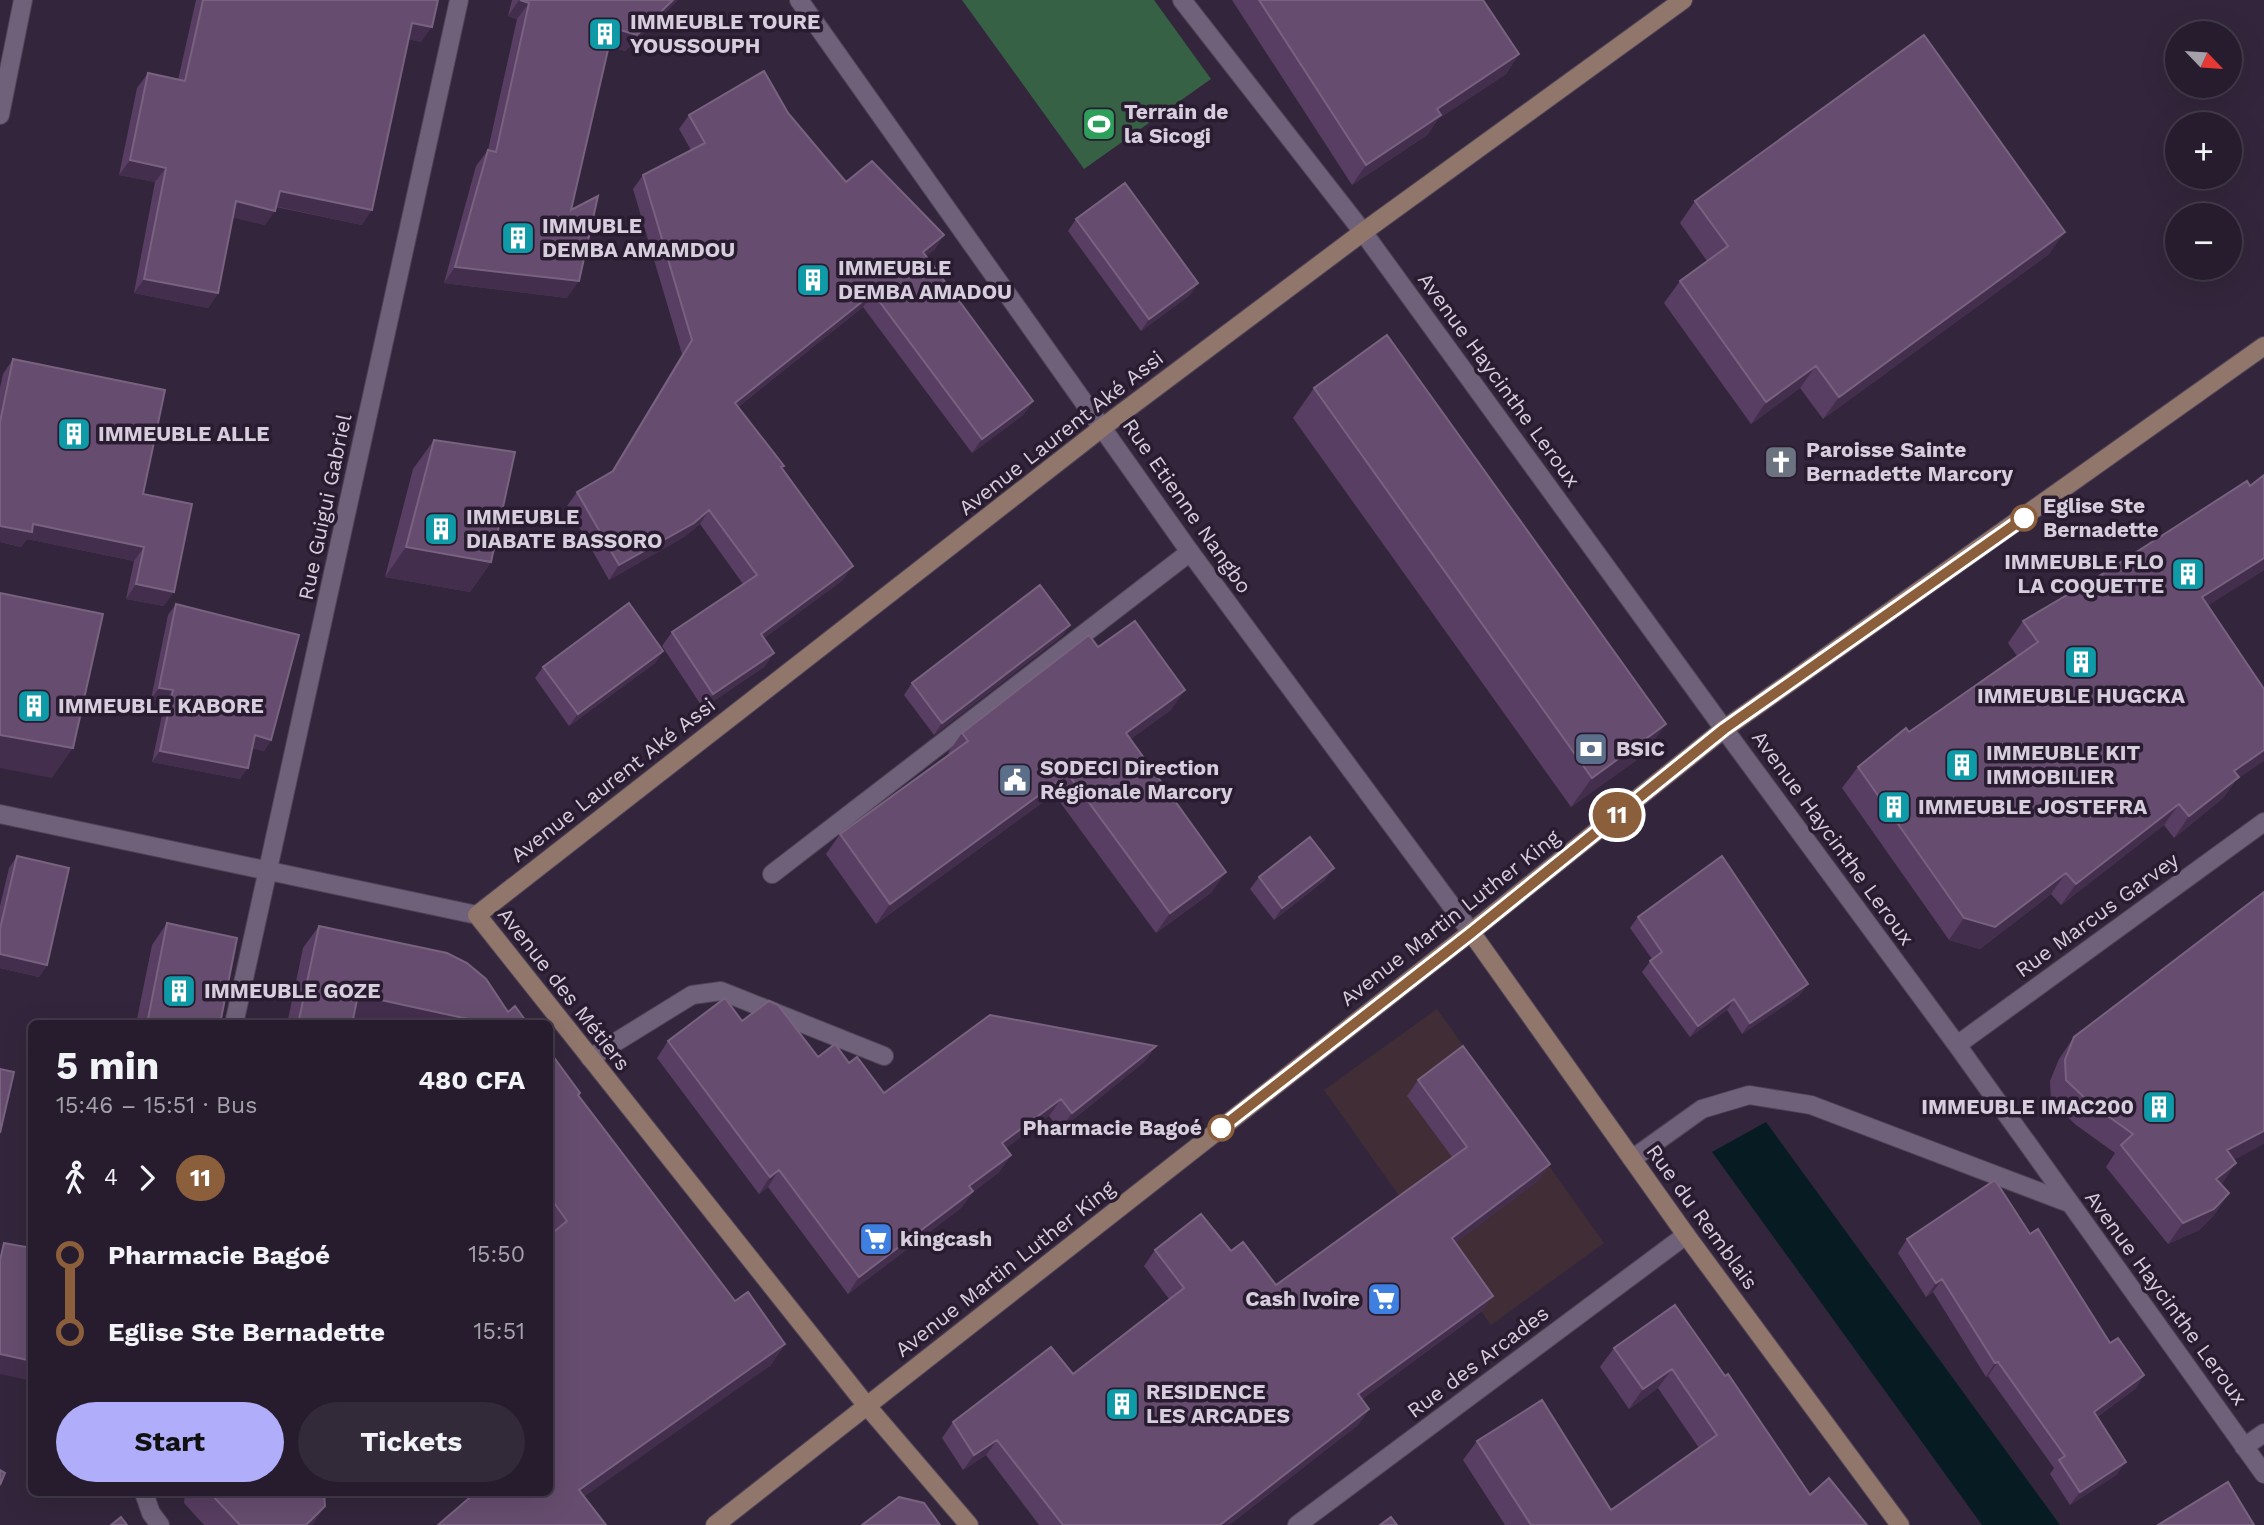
<!DOCTYPE html>
<html lang="en">
<head>
<meta charset="utf-8">
<style>
  :root { --surface:#261c2d; --page:#322939; --text:#f1f3f6; --muted:#a4a1aa; --line:#423a49; --accent:#b0aefa }
  body { margin:0; font-family:"Work Sans",sans-serif; background:var(--page); color:var(--text); height:100vh; display:flex; flex-direction:column; font-size:26px; white-space:nowrap }
  * { box-sizing:border-box; margin:0 }
  p { font-size:23px; color:var(--muted) }
  .icon { flex:none; width:38px; height:38px; fill:none; stroke:currentColor; stroke-width:2; stroke-linecap:round; stroke-linejoin:round }
  .map { position:relative; flex:1; overflow:hidden }
  .drawer { position:absolute; left:28px; top:1020px; width:525px; height:476px; display:flex; flex-direction:column; background:var(--surface); border-radius:10px; box-shadow:0 7px 28px #0002,0 0 0 2px var(--line) }
  .drawer>* { flex:none }
  .badge { padding:0 14px; border-radius:23px; font-size:24px; line-height:46px }
  .needle { width:46px; rotate:115deg }
  .buttons { position:absolute; left:2165px; top:21px; display:grid; gap:14px }
  .buttons a { display:grid; place-items:center; width:77px; height:77px; border-radius:50%; background:var(--surface); box-shadow:0 7px 28px #0002,0 0 0 2px var(--line); font-size:35px }
  .map>.badge { position:absolute; translate:-50% -50%; box-shadow:0 0 0 4px #fff }
  .legs { display:flex; align-items:center; gap:10px; height:77px; padding:0 28px; font-size:23px }
  .legs p { margin-inline-start:auto }
  .head { display:flex; align-items:center; justify-content:space-between; height:119px; padding:0 28px }
  h1 { font-size:38px; font-weight:700; line-height:52px }
  .action { display:flex; gap:14px; margin-top:auto; padding:14px 28px }
  .action a { flex:1; height:80px; border-radius:42px; background:var(--accent); color:#111; font-size:28px; font-weight:700; line-height:80px; text-align:center }
  .action a+a { background:var(--page); color:var(--text) }
  ul { padding:0 28px; list-style:none }
  li { display:flex; align-items:center; gap:24px; height:77px; font-size:26px }
  li i { display:grid; place-items:center; width:10px; height:100%; margin:0 9px; background:currentColor }
  li i::after { content:''; width:18px; height:18px; margin:-9px; border:5px solid; border-radius:50%; background:var(--surface) }
  li p { margin-inline-start:auto }
  li:first-child i { background:linear-gradient(#0000 50%,currentColor 0) }
  li:last-child i { background:linear-gradient(currentColor 50%,#0000 0) }
  .map>svg:first-child { display:block }
</style>
</head>
<body>
<div class="map">
<svg width="2264" height="1525" viewBox="0 0 2264 1525">
  <rect width="100%" height="100%" fill="#33263c"/>
  <!-- commercial -->
  <path fill="#402d35" d="M1437,1009L1604,1243L1491,1325L1324,1090Z"/>
  <!-- green -->
  <path fill="#366145" d="M962,0H1154L1211,79L1084,169Z"/>
  <!-- water -->
  <path fill="#071c22" d="M1766,1122L2060,1525H1982L1712,1152Z"/>
  <g fill="none" stroke-linecap="round" stroke-linejoin="round">
    <!-- lane casing -->
    <g stroke="#4f4456" stroke-width="20">
      <path id="lane" d="M772,874L1190,552
        M590,1058L692,995L721,991L884,1056
        M1632,1159L1702,1109L1749,1095L1811,1105L2069,1203"/>
    </g>
    <!-- street casing -->
    <g stroke="#4f4456" stroke-width="20">
      <path id="street" d="M799,0L1190,552L1471,932
        M1182,0L1363,232L1724,729L1957,1045L2264,1474
        M0,115L23,0
        M0,814L477,915
        M234,1024L459,0
        M1957,1045L2264,822
        M2244,1447L2264,1433
        M144,1493L151,1513L160,1525
        M1297,1525L1686,1235"/>
    </g>
    <!-- secondary casing -->
    <g stroke="#4f4456" stroke-width="20">
      <path id="secondary" d="M1471,932L1686,1235L1900,1525
        M715,1525L1471,932L1724,729L2264,346
        M969,1525L867,1406L477,915L1103,427L1363,232L1683,0"/>
    </g>
    <!-- lane -->
    <use href="#lane" stroke="#6f617a" stroke-width="18"/>
    <!-- street -->
    <use href="#street" stroke="#6f617a" stroke-width="18"/>
    <!-- secondary -->
    <use href="#secondary" stroke="#91766c" stroke-width="18"/>
  </g>
  <!-- wall -->
  <path fill="#583e62" d="M196,0H438L421,42L409,39L362,225L276,207L265,225L233,217L218,293L208,308L134,293L155,182L119,175L137,88L148,73L178,80Z
    M512,0H678L625,51L608,46L571,210L567,298L444,283L476,166L488,150L517,19L508,16Z
    M1232,0H1483L1519,54L1506,74L1438,119L1427,135L1352,185Z
    M788,113L846,182L944,235L934,250L926,256L1033,401L1023,415L972,453L863,307L738,407L782,469L843,580L764,638L774,653L764,667L703,708L662,646L672,632L743,584L700,524L684,537L609,580L567,506L577,492L611,472L682,354L633,189L643,175L691,150L679,129L689,115Z
    M1695,201L2049,254L1823,419L1800,388L1751,424L1664,303L1680,281L1707,261L1680,223Z
    M1076,219L1198,283L1190,295L1141,331L1068,231Z
    M13,359L143,494L164,606L126,599L134,561L27,539L21,547L0,542V388L3,374Z
    M1314,388L1645,754L1571,807L1293,418Z
    M434,440L491,562L470,592L385,577L413,469Z
    M2264,570L2208,605L2236,780L2223,798L2174,838L2164,825L2061,905L2051,894L1980,949L1949,940L1842,788L1858,767L2017,656L2008,643L2023,621Z
    M176,604L271,740L264,751L252,748L240,779L152,762L165,701L151,699L168,615Z
    M1070,625L1062,636L934,735L904,695L912,683Z
    M1098,647L1171,710L1130,739L1212,892L1156,933L1054,794L876,924L826,854L840,834L950,755L948,753L962,733Z
    M663,651L655,663L569,726L535,678L543,667Z
    M17,856L47,965L39,977L0,968V906L9,868Z
    M1259,877L1325,880L1274,920L1250,889Z
    M1638,917L1800,995L1742,1034L1727,1010L1690,1037L1642,972L1652,959L1630,928Z
    M167,923L220,1024H136L152,945Z
    M319,926L508,1012L353,1019L352,1024H287L303,948Z
    M742,1021L818,1057L849,1063L884,1093L1156,1046L1144,1062L1060,1130L1049,1116L1006,1148L1011,1155L999,1172L973,1192L961,1208L848,1294L768,1187L759,1194L657,1058L668,1041Z
    M2074,1037L2234,1160L2221,1185L2229,1193L2214,1215L2199,1230L2168,1244L2106,1167L2115,1153L2076,1125L2051,1101L2050,1081L2059,1059Z
    M550,1052L580,1093L578,1096L735,1301L785,1344L770,1366L550,1493Z
    M1418,1080L1550,1164L1539,1180L1455,1243L1493,1296L1482,1311L1362,1399L1369,1409L1358,1425L1229,1525H1039L986,1455L963,1470L942,1438L953,1422L1073,1374L1169,1299L1144,1266L1155,1250L1231,1251L1276,1285L1452,1157L1407,1096Z
    M2030,1234L2110,1343L2144,1375L2135,1389L2097,1417L2126,1462L2116,1475L2070,1505L2050,1474L2054,1468L1988,1376L1986,1377L1933,1292L1926,1297L1898,1253L1907,1239Z
    M1614,1348L1725,1376L1810,1495L1867,1525H1505L1463,1460L1477,1441L1611,1510L1699,1448L1658,1388L1629,1409L1600,1367Z
    M185,1493H324L325,1506L312,1525H204L184,1503Z"/>
  <!-- shaded-wall -->
  <path fill="#442e4d" d="M519,0L529,3L517,19L508,16Z
    M673,0H678L625,51L601,44L613,28Z
    M412,23L432,27L421,42L402,38Z
    M1519,54L1506,74L1438,119L1427,135L1352,185L1366,165L1437,109Z
    M130,160L166,168L155,182L119,175Z
    M280,191L372,210L362,225L270,205Z
    M236,201L275,211L265,225L226,216Z
    M2065,232L2049,254L1823,419L1839,397Z
    M944,235L934,250L913,266L923,252Z
    M455,267L579,281L567,298L444,283Z
    M144,279L218,293L208,308L134,293Z
    M1198,283L1190,295L1141,331L1149,319Z
    M873,293L863,307L725,417L735,403Z
    M1816,366L1800,388L1751,424L1766,402Z
    M1033,401L1023,415L972,453L982,439Z
    M709,510L700,524L684,537L609,580L619,565Z
    M33,524L144,547L134,561L27,539L21,547L0,542V526Z
    M406,547L491,562L470,592L385,577Z
    M2264,558V570L2187,619L2202,597Z
    M853,566L843,580L751,648L761,634Z
    M136,584L174,592L164,606L126,599Z
    M1070,625L1062,636L934,735L942,723Z
    M663,651L655,663L569,726L578,714Z
    M774,653L764,667L703,708L713,694Z
    M159,688L173,690L165,701L151,699Z
    M1185,690L1171,710L1112,753L1126,733Z
    M1666,724L1645,754L1571,807L1592,778Z
    M0,735L73,748L52,778L0,768Z
    M255,735L271,740L264,751L247,746Z
    M2264,750V761L2236,780L2223,798L2174,838L2189,816L2234,771Z
    M160,751L248,768L240,779L152,762Z
    M1068,774L1054,794L876,924L890,904Z
    M2179,804L2164,825L2061,905L2076,884Z
    M1334,868L1325,880L1274,920L1282,908Z
    M1226,872L1212,892L1156,933L1170,913Z
    M2066,873L2051,894L1980,949L1949,940L1964,918Z
    M0,954L47,965L39,977L0,968Z
    M1808,984L1800,995L1742,1034L1750,1023Z
    M358,995L491,1024H377L343,1017Z
    M1734,999L1727,1010L1690,1037L1698,1026Z
    M1156,1046L1144,1062L1060,1130L1072,1113Z
    M1061,1099L1049,1116L990,1160L1002,1143Z
    M2264,1131V1144L2213,1171L2227,1150Z
    M1011,1155L999,1172L973,1192L961,1208L848,1294L859,1277L969,1186Z
    M2236,1163L2222,1184L2202,1200L2216,1179Z
    M1550,1164L1539,1180L1441,1254L1452,1238Z
    M779,1170L768,1187L759,1194L770,1177Z
    M2229,1193L2214,1215L2199,1230L2168,1244L2183,1223Z
    M1942,1279L1933,1292L1926,1297L1936,1283Z
    M1493,1296L1482,1311L1347,1410L1358,1394Z
    M785,1344L770,1366L564,1511L579,1490Z
    M0,1354L32,1361V1381L0,1374Z
    M1998,1362L1988,1376L1986,1377L1995,1363Z
    M1672,1369L1658,1388L1629,1409L1643,1389Z
    M2144,1375L2135,1389L2084,1426L2094,1412Z
    M1369,1409L1358,1425L1229,1525H1220Z
    M997,1440L986,1455L963,1470L974,1455Z
    M2126,1462L2116,1475L2070,1505L2080,1492Z
    M325,1506L312,1525H306Z"/>
  <!-- building -->
  <path fill="#664d6f" stroke="#786280" stroke-width="2" d="M203,0H438L432,27L412,23L372,210L280,191L275,211L236,201L218,293L144,279L166,168L130,160L148,73L185,81Z
    M520,0H673L637,35L613,28L571,210L598,196L579,281L455,267L488,150L496,152L529,3Z
    M1259,0H1483L1519,54L1437,109L1441,115L1366,165Z
    M1924,35L2065,232L1839,397L1816,366L1766,402L1680,281L1728,246L1695,201Z
    M764,71L788,113L846,182L872,161L944,235L923,252L1033,401L982,439L873,293L735,403L784,466L781,467L853,566L761,634L774,653L713,694L672,632L757,575L709,510L694,523L619,565L577,492L613,471L692,340L643,175L705,143L689,115Z
    M1125,183L1198,283L1149,319L1076,219Z
    M1387,335L1666,724L1592,778L1314,388Z
    M13,359L165,390L143,494L192,504L174,592L136,584L144,547L33,524L32,532L0,526V422Z
    M434,440L515,452L491,562L406,547Z
    M2264,475V558L2202,597L2264,689V750L2234,771L2239,777L2189,816L2179,804L2076,884L2066,873L1995,927L1964,918L1858,767L1906,728L1909,732L2038,642L2023,621L2099,576L2247,481L2250,486Z
    M1040,585L1070,625L942,723L912,683Z
    M0,593L103,614L73,748L0,735Z
    M629,603L663,651L578,714L543,667Z
    M176,604L299,635L271,740L255,735L248,768L160,751L173,690L159,688Z
    M1135,621L1185,690L1126,733L1226,872L1170,913L1068,774L890,904L840,834L968,741L962,733L1089,635L1098,647Z
    M1310,837L1334,868L1282,908L1259,877Z
    M17,856L69,868L47,965L0,954V929Z
    M1722,856L1808,984L1750,1023L1734,999L1698,1026L1650,961L1662,952L1638,917Z
    M2264,892V1131L2227,1150L2236,1163L2216,1179L2229,1193L2214,1209L2183,1223L2121,1145L2133,1134L2091,1104L2066,1080L2065,1060L2074,1037Z
    M167,923L237,938L220,1024H147Z
    M319,926L447,953L467,963L486,979L508,1012L515,1006L528,1024H491L358,995L352,1024H298Z
    M725,998L742,1021L769,1001L778,1005L818,1057L835,1044L849,1063L857,1057L884,1093L990,1015L1156,1046L1072,1113L1061,1099L1002,1143L1011,1155L969,1186L973,1191L859,1277L779,1170L770,1177L668,1041Z
    M1463,1046L1550,1164L1452,1238L1493,1296L1358,1394L1369,1409L1220,1525H1063L997,1440L974,1455L953,1422L1051,1347L1073,1374L1184,1288L1155,1250L1201,1214L1231,1251L1243,1242L1276,1285L1467,1147L1418,1080Z
    M550,1052L580,1093L578,1095L735,1301L748,1292L785,1344L579,1490L606,1525H438L475,1493H550V1235L567,1221L550,1197Z
    M0,1069L14,1072L0,1133Z
    M1995,1180L2030,1234L2038,1229L2110,1343L2118,1338L2144,1375L2094,1412L2126,1462L2080,1492L2059,1460L2065,1456L1998,1362L1995,1363L1942,1279L1936,1283L1907,1239Z
    M4,1243L32,1248V1361L0,1354V1260Z
    M1675,1305L1725,1376L1728,1374L1810,1495L1829,1478L1867,1525H1531L1477,1441L1542,1400L1611,1510L1717,1435L1672,1369L1643,1389L1614,1348Z
    M0,1470L5,1473L0,1485Z
    M2228,1482L2254,1525H2158Z
    M210,1493H324L325,1506L306,1525H240Z
    M899,1497L924,1503L940,1525H862Z
    M121,1517L127,1525H111Z
    M1391,1517L1397,1525H1380Z"/>
  <g fill="none" stroke-linecap="round" stroke-linejoin="round">
    <!-- line-1 casing -->
    <g stroke="#fff" stroke-width="16">
      <path id="line-1" d="M1221,1128L1471,933L1724,729L2024,518"/>
    </g>
    <!-- line-1 -->
    <use href="#line-1" stroke="#8b5e3c" stroke-width="10"/>
  </g>
  <!-- icons -->
  <defs>
    <g id="building-square" transform="scale(1.75)"><rect x="-9" y="-9" width="18" height="18" rx="4" fill="#0f9aa8" stroke="#291c31"/><path d="M-4-6H4V6H1V3H-1V6H-4ZM-2.5-4.3h1.7v1.8h-1.7ZM.8-4.3h1.7v1.8H.8ZM-2.5-1h1.7V.8h-1.7ZM.8-1h1.7V.8H.8Z" fill="#fff"/></g>
    <g id="stadium-square" transform="scale(1.75)"><rect x="-9" y="-9" width="18" height="18" rx="4" fill="#2e9e5b" stroke="#291c31"/><path d="M0-5a6.5 5 0 1 0 0 10a6.5 5 0 1 0 0-10ZM-3.5-1.8h7v3.6h-7Z" fill="#fff"/></g>
    <g id="church-square" transform="scale(1.75)"><rect x="-9" y="-9" width="18" height="18" rx="4" fill="#6b7280" stroke="#291c31"/><path d="M-1.2-6h2.4v3.5h3.3v2.4h-3.3V6h-2.4V-.1h-3.3v-2.4h3.3Z" fill="#fff"/></g>
    <g id="bank-square" transform="scale(1.75)"><rect x="-9" y="-9" width="18" height="18" rx="4" fill="#5c6f8a" stroke="#291c31"/><path d="M-6-4H6V4H-6ZM0-2.3a2.3 2.3 0 1 0 0 4.6a2.3 2.3 0 1 0 0-4.6Z" fill="#fff"/></g>
    <g id="civic-square" transform="scale(1.75)"><rect x="-9" y="-9" width="18" height="18" rx="4" fill="#5c6f8a" stroke="#291c31"/><path d="M-.6-6.5H3V-4.5H.6V-3L4-1V1h2V6H-6V1h2V-1L-.6-3ZM-1.2 2.5V6h2.4V2.5Z" fill="#fff"/></g>
    <g id="supermarket-square" transform="scale(1.75)"><rect x="-9" y="-9" width="18" height="18" rx="4" fill="#3f7fe0" stroke="#291c31"/><path d="M-6-5.5h2.5l.6 2H6L4.5 2H-2.5L-4.4-4H-6ZM-1.5 3.2a1.3 1.3 0 1 0 .1 0ZM3 3.2a1.3 1.3 0 1 0 .1 0Z" fill="#fff"/></g>
  </defs>
  <g fill-rule="evenodd">
    <use href="#building-square" x="605" y="34"/>
    <use href="#stadium-square" x="1099" y="124"/>
    <use href="#building-square" x="518" y="238"/>
    <use href="#building-square" x="813" y="280"/>
    <use href="#building-square" x="74" y="434"/>
    <use href="#church-square" x="1781" y="462"/>
    <use href="#building-square" x="441" y="529"/>
    <use href="#building-square" x="2188" y="574"/>
    <use href="#building-square" x="2081" y="662"/>
    <use href="#building-square" x="34" y="706"/>
    <use href="#bank-square" x="1591" y="749"/>
    <use href="#building-square" x="1962" y="765"/>
    <use href="#civic-square" x="1015" y="780"/>
    <use href="#building-square" x="1894" y="807"/>
    <use href="#building-square" x="179" y="991"/>
    <use href="#building-square" x="2159" y="1107"/>
    <use href="#supermarket-square" x="876" y="1239"/>
    <use href="#supermarket-square" x="1384" y="1299"/>
    <use href="#building-square" x="1122" y="1404"/>
  </g>
  <!-- markers -->
  <g fill="#fff" stroke="#8b5e3c" stroke-width="3.5">
    <circle cx="2024" cy="518" r="12"/>
    <circle cx="1221" cy="1128" r="12"/>
  </g>
  <g text-anchor="middle" stroke-width="7" stroke-linejoin="round" paint-order="stroke">
    <!-- poi labels -->
    <g font-size="21" font-weight="bold" fill="#d6cedc" stroke="#291c31" text-anchor="start">
      <text x="630" y="29">IMMEUBLE TOURE<tspan x="630" dy="24">YOUSSOUPH</tspan></text>
      <text x="1124" y="119">Terrain de<tspan x="1124" dy="24">la Sicogi</tspan></text>
      <text x="542" y="233">IMMUBLE<tspan x="542" dy="24">DEMBA AMAMDOU</tspan></text>
      <text x="838" y="275">IMMEUBLE<tspan x="838" dy="24">DEMBA AMADOU</tspan></text>
      <text x="98" y="441">IMMEUBLE ALLE</text>
      <text x="1806" y="457">Paroisse Sainte<tspan x="1806" dy="24">Bernadette Marcory</tspan></text>
      <text x="466" y="524">IMMEUBLE<tspan x="466" dy="24">DIABATE BASSORO</tspan></text>
      <text x="2164" y="569" text-anchor="end">IMMEUBLE FLO<tspan x="2164" dy="24">LA COQUETTE</tspan></text>
      <text x="2081" y="703" text-anchor="middle">IMMEUBLE HUGCKA</text>
      <text x="58" y="713">IMMEUBLE KABORE</text>
      <text x="1616" y="756">BSIC</text>
      <text x="1986" y="760">IMMEUBLE KIT<tspan x="1986" dy="24">IMMOBILIER</tspan></text>
      <text x="1040" y="775">SODECI Direction<tspan x="1040" dy="24">Régionale Marcory</tspan></text>
      <text x="1918" y="814">IMMEUBLE JOSTEFRA</text>
      <text x="204" y="998">IMMEUBLE GOZE</text>
      <text x="2134" y="1114" text-anchor="end">IMMEUBLE IMAC200</text>
      <text x="900" y="1246">kingcash</text>
      <text x="1360" y="1306" text-anchor="end">Cash Ivoire</text>
      <text x="1146" y="1399">RESIDENCE<tspan x="1146" dy="24">LES ARCADES</tspan></text>
    </g>
    <!-- street labels -->
    <g font-size="21" fill="#d6cedc" stroke="#291c31">
      <text transform="translate(1499 380) rotate(54)" y="7">Avenue Haycinthe Leroux</text>
      <text transform="translate(1061 433) rotate(-38)" y="7">Avenue Laurent Aké Assi</text>
      <text transform="translate(1187 506) rotate(55)" y="7">Rue Etienne Nangbo</text>
      <text transform="translate(325 507) rotate(-78)" y="7">Rue Guigui Gabriel</text>
      <text transform="translate(613 780) rotate(-38)" y="7">Avenue Laurent Aké Assi</text>
      <text transform="translate(1833 838) rotate(54)" y="7">Avenue Haycinthe Leroux</text>
      <text transform="translate(2097 915) rotate(-36)" y="7">Rue Marcus Garvey</text>
      <text transform="translate(1450 918) rotate(-38)" y="7">Avenue Martin Luther King</text>
      <text transform="translate(564 989) rotate(52)" y="7">Avenue des Métiers</text>
      <text transform="translate(1702 1217) rotate(54)" y="7">Rue du Remblais</text>
      <text transform="translate(1005 1269) rotate(-38)" y="7">Avenue Martin Luther King</text>
      <text transform="translate(2166 1298) rotate(54)" y="7">Avenue Haycinthe Leroux</text>
      <text transform="translate(1478 1362) rotate(-37)" y="7">Rue des Arcades</text>
    </g>
    <!-- stop labels -->
    <g font-size="21" font-weight="bold" fill="#d6cedc" stroke="#291c31" text-anchor="start">
      <text x="2043" y="513">Eglise Ste<tspan x="2043" dy="24">Bernadette</tspan></text>
      <text x="1202" y="1135" text-anchor="end">Pharmacie Bagoé</text>
    </g>
  </g>
</svg>
<div class="buttons">
<a><svg class="needle" viewBox="-14 -14 28 28"><path d="M0-13l5 13h-10z" fill="#e53935"/><path d="M0 13l5-13h-10z" fill="#a4a1aa"/></svg></a>
<a>+</a>
<a>−</a>
</div>
<b class="badge" style="left:1617px;top:815px;background:#8b5e3c;color:#fff">11</b>
<section class="drawer">
<div class="head"><div><h1>5 min</h1><p>15:46 – 15:51 · Bus</p></div><b>480 CFA</b></div>
<div class="legs"><svg class="icon" aria-label="walk" viewBox="0 0 24 24"><circle cx="13" cy="4" r="2"/><path d="M13 8l-2 6 4 7M11 14l-3 7M7 12l3-4h3l4 4"/></svg>4<svg class="icon" aria-label="forward" viewBox="0 0 24 24"><path d="M9 5l7 7-7 7"/></svg><b class="badge" style="background:#8b5e3c;color:#fff">11</b></div>
<ul>
<li><i style="color:#8b5e3c"></i><b>Pharmacie Bagoé</b><p>15:50</p></li>
<li><i style="color:#8b5e3c"></i><b>Eglise Ste Bernadette</b><p>15:51</p></li>
</ul>
<div class="action"><a>Start</a><a>Tickets</a></div>
</section>
</div>
</body>
</html>
